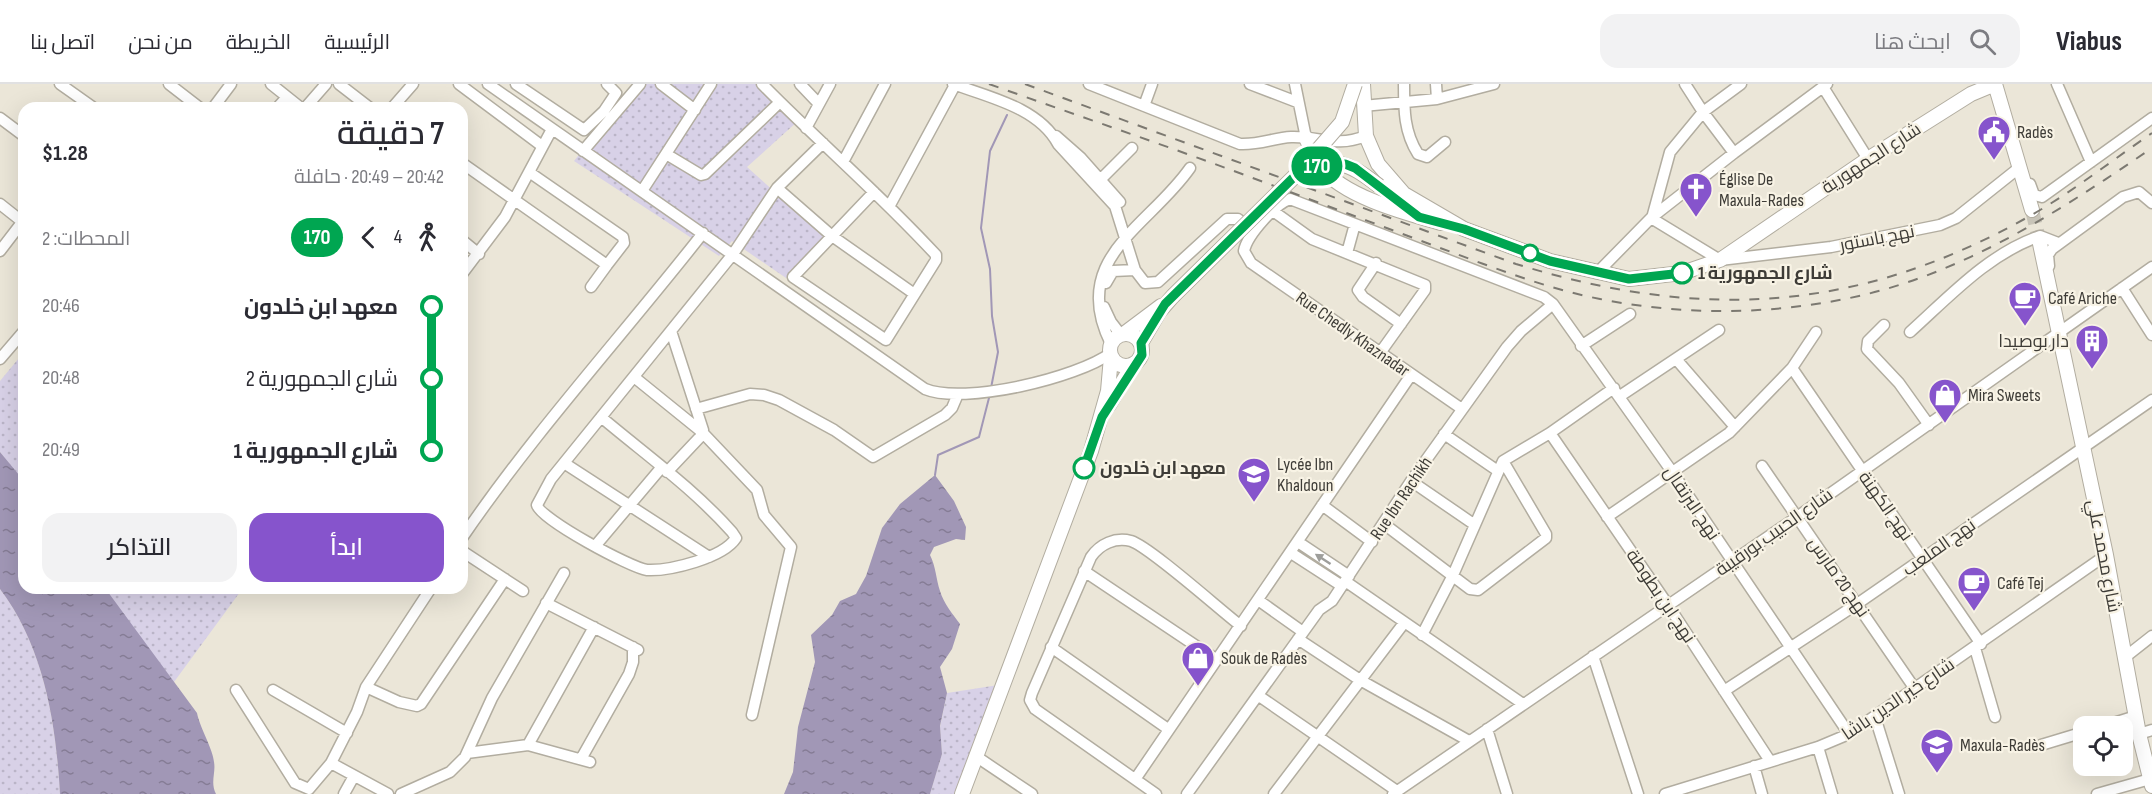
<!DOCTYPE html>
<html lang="ar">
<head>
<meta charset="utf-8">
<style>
  :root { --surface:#fff; --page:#f2f2f3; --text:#2b2b33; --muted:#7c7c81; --line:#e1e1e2; --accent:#8654cc }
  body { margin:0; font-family:"Sofia Sans Condensed",Cairo,sans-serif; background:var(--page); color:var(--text); direction:rtl; height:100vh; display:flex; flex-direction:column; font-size:22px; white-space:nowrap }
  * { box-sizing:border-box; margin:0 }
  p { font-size:20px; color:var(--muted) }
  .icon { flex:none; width:33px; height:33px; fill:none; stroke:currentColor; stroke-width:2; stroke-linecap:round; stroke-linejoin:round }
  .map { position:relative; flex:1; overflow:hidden; direction:ltr }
  .details { position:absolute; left:18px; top:18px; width:450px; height:492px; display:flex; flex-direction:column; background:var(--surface); border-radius:18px; box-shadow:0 6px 24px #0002; direction:rtl }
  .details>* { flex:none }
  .badge { padding:0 12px; border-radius:20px; font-size:21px; line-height:39px }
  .fabs { position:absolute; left:2073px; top:632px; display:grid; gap:12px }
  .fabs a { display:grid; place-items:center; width:60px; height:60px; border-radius:12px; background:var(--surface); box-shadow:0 6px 24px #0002; font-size:30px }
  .map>.badge { position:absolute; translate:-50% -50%; box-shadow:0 0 0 3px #fff }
  .legs { display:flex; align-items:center; gap:9px; height:66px; padding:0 24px; font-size:20px }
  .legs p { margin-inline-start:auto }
  .overview { display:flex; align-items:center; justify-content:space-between; height:102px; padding:0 24px }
  h1 { font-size:33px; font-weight:600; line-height:45px }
  .cta { display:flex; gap:12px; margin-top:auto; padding:12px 24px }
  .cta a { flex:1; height:69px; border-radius:18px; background:var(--accent); color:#fff; font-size:24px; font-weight:600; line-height:69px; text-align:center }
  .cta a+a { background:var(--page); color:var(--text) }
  ul { padding:0 24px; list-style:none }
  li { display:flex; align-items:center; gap:21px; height:72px; font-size:22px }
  li i { display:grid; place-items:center; width:9px; height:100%; margin:0 8px; background:currentColor }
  li i::after { content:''; width:15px; height:15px; margin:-8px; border:4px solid; border-radius:50%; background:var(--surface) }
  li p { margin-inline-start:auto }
  li:first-child i { background:linear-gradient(#0000 50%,currentColor 0) }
  li:last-child i { background:linear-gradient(currentColor 50%,#0000 0) }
  header { display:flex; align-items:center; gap:36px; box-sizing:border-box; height:84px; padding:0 30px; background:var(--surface); border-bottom:2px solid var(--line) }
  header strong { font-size:28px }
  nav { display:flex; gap:33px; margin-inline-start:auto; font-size:21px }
  .search { width:420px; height:54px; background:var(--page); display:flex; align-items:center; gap:15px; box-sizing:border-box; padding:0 21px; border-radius:18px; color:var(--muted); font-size:22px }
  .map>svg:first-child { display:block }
</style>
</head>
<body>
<header>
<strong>Viabus</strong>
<div class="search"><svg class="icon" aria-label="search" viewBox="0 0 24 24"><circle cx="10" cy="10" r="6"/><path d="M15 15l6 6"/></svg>ابحث هنا</div>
<nav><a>الرئيسية</a><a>الخريطة</a><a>من نحن</a><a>اتصل بنا</a></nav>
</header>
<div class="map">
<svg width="2152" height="710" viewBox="0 0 2152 710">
  <defs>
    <pattern id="grass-dots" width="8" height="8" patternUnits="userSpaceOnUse" patternTransform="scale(1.5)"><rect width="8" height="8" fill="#d8d1e7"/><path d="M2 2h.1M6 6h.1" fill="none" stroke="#bab4c7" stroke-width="1.8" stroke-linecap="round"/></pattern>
    <pattern id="water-ripples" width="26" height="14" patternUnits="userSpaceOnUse" patternTransform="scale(1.5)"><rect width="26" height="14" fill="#a197b6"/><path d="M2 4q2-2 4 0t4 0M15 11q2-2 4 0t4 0" fill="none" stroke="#857c95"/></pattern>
  </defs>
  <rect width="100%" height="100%" fill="#ebe6d8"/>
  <!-- grass -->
  <path fill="url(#grass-dots)" d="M635,0H760L798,37L747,83L825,153L786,194L732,157L719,172L574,77Z
    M24,268V399L0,368V297Z
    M103,504H243L174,598Z
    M0,505C44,563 56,639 60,710H0Z
    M1005,600L961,710H930L942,670L940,643L947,609Z"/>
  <!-- water -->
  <path fill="url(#water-ripples)" d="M0,368L24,397V504H105L197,629C200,644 213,665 214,678C216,689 210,698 216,710H60C56,639 44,563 0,505Z
    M935,391L954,417L966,443L965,456L956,455L934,463L930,471C936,483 936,495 940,507C944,520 952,529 960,540L952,565L940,583L947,609L940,642L942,670L930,710H784L793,688L798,643L815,578L811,551L832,531L840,517L856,510L866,492L882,444L900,420Z"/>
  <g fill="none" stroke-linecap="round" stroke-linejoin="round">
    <!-- stream -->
    <path stroke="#a197b6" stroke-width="2" d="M991,304L998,268L992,232L990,185L981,144L990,67L1007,31
      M935,391L938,371L979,353L990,310"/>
    <!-- major-tunnel -->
    <path stroke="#c8c4b8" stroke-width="14" stroke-dasharray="14 7" stroke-linecap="butt" d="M2032,126L2039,155"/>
    <!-- minor casing -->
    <g stroke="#b2ada0" stroke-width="13">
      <path id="minor" d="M60,0L94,24
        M169,0L200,24
        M271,0L301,24
        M339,0L370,24
        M459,0L542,62
        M488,0L925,305C964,321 1077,294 1111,269
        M516,0L584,46L604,27L616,9L607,0
        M661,0L695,26
        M762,0C819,58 881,111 936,171V176L886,256L793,193L874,108
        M800,0L819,20
        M953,0C989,13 1039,24 1058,60L1115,122L1135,186L1145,199L1158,198L1227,135H1238L1249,145
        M1089,0L1240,60C1259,61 1274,54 1291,53C1321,52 1334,64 1366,52
        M1250,0L1297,18
        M1295,0L1306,54
        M1404,0C1404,26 1404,48 1418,70L1427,73L1445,58
        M1436,0L1437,15
        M1685,0L1703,28L1734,69
        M2057,0L2091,78
        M1823,3L1868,75
        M1144,22L1152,0
        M1363,22L1437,15L1494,0
        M213,24L231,0
        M277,24L287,13
        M305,24L326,0
        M392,24L413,0
        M0,34L24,52
        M806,44L830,0
        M1056,52L1081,74L1120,118
        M583,67L640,0
        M666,70L701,91L705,90L780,18
        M843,78L885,0
        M462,79L607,181L624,159L623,153L529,88
        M1096,100L1132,64
        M2030,100L2034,111L2042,113L2152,34
        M777,104L832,152L913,209
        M642,107L711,0
        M0,120L24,139
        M890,121L955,1
        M1273,127L1312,155L1425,201V206L1380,269
        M1651,134L1720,176L1831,163L1940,141L1956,134L2015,87
        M1652,134L1670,68L1703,28L1741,0
        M462,156L479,170
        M0,167L23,137
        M1347,169L1355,140
        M1376,179L1358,206L1363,213L1401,240
        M2049,182L2048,171L2052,165L2123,113L2139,108L2152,119
        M1597,189L1651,134L1734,69L1827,0
        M462,190L505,133L552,45
        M1106,199L1113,187L1135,186
        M591,203L607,181
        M2122,204L2152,251
        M1104,223L1111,238L1121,251
        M1884,241L1868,257L1867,265L1899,299L1929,341
        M1910,248C1950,212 1988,170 2040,152L2058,159
        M1111,260C1068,174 1149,143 1190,84
        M1581,262L1630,230
        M0,275L24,247
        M1676,275L1735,343
        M1792,284L1981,560
        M634,293L702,348L757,406L764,431L791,463L752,631
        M1620,312L1719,246
        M696,325L750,310L764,311L779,316L834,346L873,373L945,331L952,324L958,310
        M1462,325L1251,179L1244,167C1247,151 1275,120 1290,115L1544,213L1553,220L1673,389L1849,650
        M601,333C646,371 693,404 732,448L736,454C723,474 670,487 647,486C631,484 540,435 537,421L551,395L733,170L777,104L823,59
        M1550,349L1668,521L1770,677
        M1444,350L1498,387
        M564,379L709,473
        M1762,382L1915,605
        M667,388L700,353L703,346L671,247
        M1411,397L1475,441
        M1322,421L1372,458
        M1607,433L1729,349L1792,284L1816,248
        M1384,440L1470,505L1478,506L1546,454V450L1503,377
        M462,454C535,347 623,251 703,149
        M1298,458L1349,492
        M596,461L661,384
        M462,467L523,507
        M1291,469L1342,502
        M1084,487L1217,576
        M1345,497L1523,620
        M1258,516L1303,548
        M546,519L638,566
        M1422,551L1453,491L1503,377L1550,349L1614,304
        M1298,555L1360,596L1469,657
        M1051,563L1168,645
        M1975,564L1995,633
        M1593,572L1638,710
        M2124,574L2152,552
        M366,603L399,618L417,622L421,620L505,495
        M236,606L295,699L309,705L331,679L357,628L366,603L431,504
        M273,606L347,649
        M1724,607L1857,520L2152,316
        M1259,612L1397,707
        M1875,633L1899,710
        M2104,642L2136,632
        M1487,645L1507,710
        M2139,650L2152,646
        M528,661L594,543
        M2041,661L2084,648
        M1818,663L1832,710
        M467,669L528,661L590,678
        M977,673L1032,710
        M581,675L629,590L633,578V563
        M331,679L388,710
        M1754,682L1762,710
        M1136,694L1411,291
        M344,710L354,692
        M401,710L450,688L465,673L492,614L564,489
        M1156,710L1035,625L1030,616L1032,609L1091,473C1100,460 1115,453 1131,457C1150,463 1220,526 1241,542
        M1187,710L1319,526L1332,517L1411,397L1507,263L1521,247L1553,220
        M1274,710L1404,539
        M1393,710L1797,433L2152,183
        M1665,710L1818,663L1849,650L2106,471
        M2097,710L2150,695"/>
    </g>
    <!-- major casing -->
    <g stroke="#b2ada0" stroke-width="16">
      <path id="major" d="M1363,0L1366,52L1378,80L1404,110L1464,145L1550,177L1629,195L1682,189L1720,176L1868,75L1971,10L1995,0L2032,126
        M1306,54C1311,64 1314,74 1321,83C1344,113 1406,129 1441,139
        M2039,155L2106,471L2139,650L2152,702
        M1125,249L1161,222
        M1110 266a16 16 0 1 1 32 0a16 16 0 1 1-32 0Z
        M1141,259L1159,228L1173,212
        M1109,321L1133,280
        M962,710L1091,367L1108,307L1111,273"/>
    </g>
    <!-- minor -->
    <use href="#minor" stroke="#fff" stroke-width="10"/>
    <!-- major -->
    <use href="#major" stroke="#fff" stroke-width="14"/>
    <!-- rail -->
    <path stroke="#7c7971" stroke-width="2" stroke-dasharray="10 10" stroke-linecap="butt" d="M989,0C1087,35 1185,68 1282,105C1338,126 1395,147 1451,168C1500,186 1549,205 1600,215C1685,232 1774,231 1859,212C1968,187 2061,126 2152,64
      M1025,0L1516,180C1702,237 1857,229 2028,133C2071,109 2111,77 2152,49"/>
    <!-- major-bridge casing -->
    <g stroke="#b2ada0" stroke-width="16" stroke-linecap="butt">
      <path id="major-bridge" d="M1298,90C1336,73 1346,77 1379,102
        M1173,212L1296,91L1329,53L1342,38L1355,0"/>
    </g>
    <!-- major-bridge -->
    <use href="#major-bridge" stroke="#fff" stroke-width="14"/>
  </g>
  <!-- one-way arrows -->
  <defs><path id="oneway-solid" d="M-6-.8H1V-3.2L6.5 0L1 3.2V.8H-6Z" transform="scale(1.5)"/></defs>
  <use fill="#9e9e9b" href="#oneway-solid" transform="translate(1323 475) rotate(-147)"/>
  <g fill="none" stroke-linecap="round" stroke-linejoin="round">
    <!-- line-1 casing -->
    <g stroke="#fff" stroke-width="14">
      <path id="line-1" d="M1084,384L1102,333L1142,271L1141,259L1165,220L1296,91L1321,80H1345L1355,84L1419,133L1464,145L1550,177L1629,195L1682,189"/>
    </g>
    <!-- line-1 -->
    <use href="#line-1" stroke="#00a651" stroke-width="9"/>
  </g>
  <!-- icons -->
  <defs>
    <g id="civic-pin" transform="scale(1.725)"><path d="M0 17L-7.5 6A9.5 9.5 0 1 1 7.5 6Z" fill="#8654cc" stroke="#f8f3e5"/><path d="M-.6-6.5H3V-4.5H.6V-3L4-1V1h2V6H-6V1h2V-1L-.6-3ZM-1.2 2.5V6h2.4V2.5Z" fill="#fff"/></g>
    <g id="church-pin" transform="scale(1.725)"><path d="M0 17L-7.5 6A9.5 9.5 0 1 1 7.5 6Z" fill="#8654cc" stroke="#f8f3e5"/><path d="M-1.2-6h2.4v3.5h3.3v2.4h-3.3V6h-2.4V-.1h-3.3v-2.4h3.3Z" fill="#fff"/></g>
    <g id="cafe-pin" transform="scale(1.725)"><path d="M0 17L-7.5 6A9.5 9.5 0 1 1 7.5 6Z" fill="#8654cc" stroke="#f8f3e5"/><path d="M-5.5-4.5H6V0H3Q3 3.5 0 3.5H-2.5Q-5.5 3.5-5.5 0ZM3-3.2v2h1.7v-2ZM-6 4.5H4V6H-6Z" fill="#fff"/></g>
    <g id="building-pin" transform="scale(1.725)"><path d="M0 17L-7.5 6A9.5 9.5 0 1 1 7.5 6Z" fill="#8654cc" stroke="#f8f3e5"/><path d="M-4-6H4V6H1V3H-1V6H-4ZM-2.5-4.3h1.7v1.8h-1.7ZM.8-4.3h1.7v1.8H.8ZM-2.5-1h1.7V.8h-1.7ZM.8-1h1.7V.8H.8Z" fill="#fff"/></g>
    <g id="shop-pin" transform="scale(1.725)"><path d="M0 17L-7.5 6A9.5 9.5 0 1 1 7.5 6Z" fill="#8654cc" stroke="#f8f3e5"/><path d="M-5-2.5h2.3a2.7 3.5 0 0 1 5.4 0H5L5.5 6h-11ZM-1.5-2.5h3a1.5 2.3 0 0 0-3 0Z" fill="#fff"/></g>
    <g id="school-pin" transform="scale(1.725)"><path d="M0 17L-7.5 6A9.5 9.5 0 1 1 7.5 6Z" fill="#8654cc" stroke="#f8f3e5"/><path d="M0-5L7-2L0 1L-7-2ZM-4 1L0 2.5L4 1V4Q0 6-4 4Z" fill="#fff"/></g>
  </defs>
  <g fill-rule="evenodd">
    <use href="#civic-pin" x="1994" y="48"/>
    <use href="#church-pin" x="1696" y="105"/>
    <use href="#cafe-pin" x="2025" y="214"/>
    <use href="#building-pin" x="2092" y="257"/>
    <use href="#shop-pin" x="1945" y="311"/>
    <use href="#school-pin" x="1254" y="390"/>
    <use href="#cafe-pin" x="1974" y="499"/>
    <use href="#shop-pin" x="1198" y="574"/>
    <use href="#school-pin" x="1937" y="661"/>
  </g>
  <!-- markers -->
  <g fill="#fff" stroke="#00a651" stroke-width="3">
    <circle cx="1530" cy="169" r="8"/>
    <circle cx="1682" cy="189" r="10"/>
    <circle cx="1084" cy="384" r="10"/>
  </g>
  <g text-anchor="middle" stroke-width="4.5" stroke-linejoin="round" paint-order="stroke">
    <!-- poi labels -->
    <g font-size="18" fill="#3e3c37" stroke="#f8f3e5" text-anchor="start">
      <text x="2017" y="54">Radès</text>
      <text x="1719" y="101">Église De<tspan x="1719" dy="21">Maxula-Rades</tspan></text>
      <text x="2048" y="220">Café Ariche</text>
      <text x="2069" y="263" text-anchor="end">دار بوصيدا</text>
      <text x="1968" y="317">Mira Sweets</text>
      <text x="1277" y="386">Lycée Ibn<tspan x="1277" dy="21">Khaldoun</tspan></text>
      <text x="1997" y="505">Café Tej</text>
      <text x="1221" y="580">Souk de Radès</text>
      <text x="1960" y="667">Maxula-Radès</text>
    </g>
    <!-- street labels -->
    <g font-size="18" fill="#3e3c37" stroke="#f8f3e5">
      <text transform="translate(1871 74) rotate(-33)" y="6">شارع الجمهورية</text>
      <text transform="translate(1877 154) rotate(-11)" y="6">نهج باستور</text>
      <text transform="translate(1353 250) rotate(35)" y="6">Rue Chedly Khaznadar</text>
      <text transform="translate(1401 414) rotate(-56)" y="6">Rue Ibn Rachikh</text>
      <text transform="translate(1692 419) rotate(56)" y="6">نهج البرتقال</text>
      <text transform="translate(1886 422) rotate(55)" y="6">نهج الكهنة</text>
      <text transform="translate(1774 448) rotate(-35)" y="6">شارع الحبيب بورقيبة</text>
      <text transform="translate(1939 463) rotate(-35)" y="6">نهج الملعب</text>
      <text transform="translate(2104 472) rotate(79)" y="6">شارع محمد علي</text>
      <text transform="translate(1839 493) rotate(55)" y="6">نهج 20 مارس</text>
      <text transform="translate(1661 512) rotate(56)" y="6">نهج ابن بطوطة</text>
      <text transform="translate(1898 615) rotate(-34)" y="6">شارع خير الدين باشا</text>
    </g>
    <!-- stop labels -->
    <g font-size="18" font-weight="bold" fill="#3e3c37" stroke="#f8f3e5" text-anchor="start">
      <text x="1698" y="195">شارع الجمهورية 1</text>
      <text x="1100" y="390">معهد ابن خلدون</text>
    </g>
  </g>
</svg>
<div class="fabs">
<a><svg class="icon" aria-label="locate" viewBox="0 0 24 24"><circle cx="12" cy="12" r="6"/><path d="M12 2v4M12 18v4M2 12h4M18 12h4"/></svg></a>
</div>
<b class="badge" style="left:1317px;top:82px;background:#00a651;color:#fff">170</b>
<section class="details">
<div class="overview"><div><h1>7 دقيقة</h1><p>20:42 – 20:49 · حافلة</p></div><b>$1.28</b></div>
<div class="legs"><svg class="icon" aria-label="walk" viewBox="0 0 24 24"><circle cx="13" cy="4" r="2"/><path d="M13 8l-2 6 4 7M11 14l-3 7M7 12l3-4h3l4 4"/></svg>4<svg class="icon" aria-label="back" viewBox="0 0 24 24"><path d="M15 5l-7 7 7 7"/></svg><b class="badge" style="background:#00a651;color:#fff">170</b><p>المحطات: 2</p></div>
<ul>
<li><i style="color:#00a651"></i><b>معهد ابن خلدون</b><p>20:46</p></li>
<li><i style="color:#00a651"></i><span>شارع الجمهورية 2</span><p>20:48</p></li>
<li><i style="color:#00a651"></i><b>شارع الجمهورية 1</b><p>20:49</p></li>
</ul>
<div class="cta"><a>ابدأ</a><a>التذاكر</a></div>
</section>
</div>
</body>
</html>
